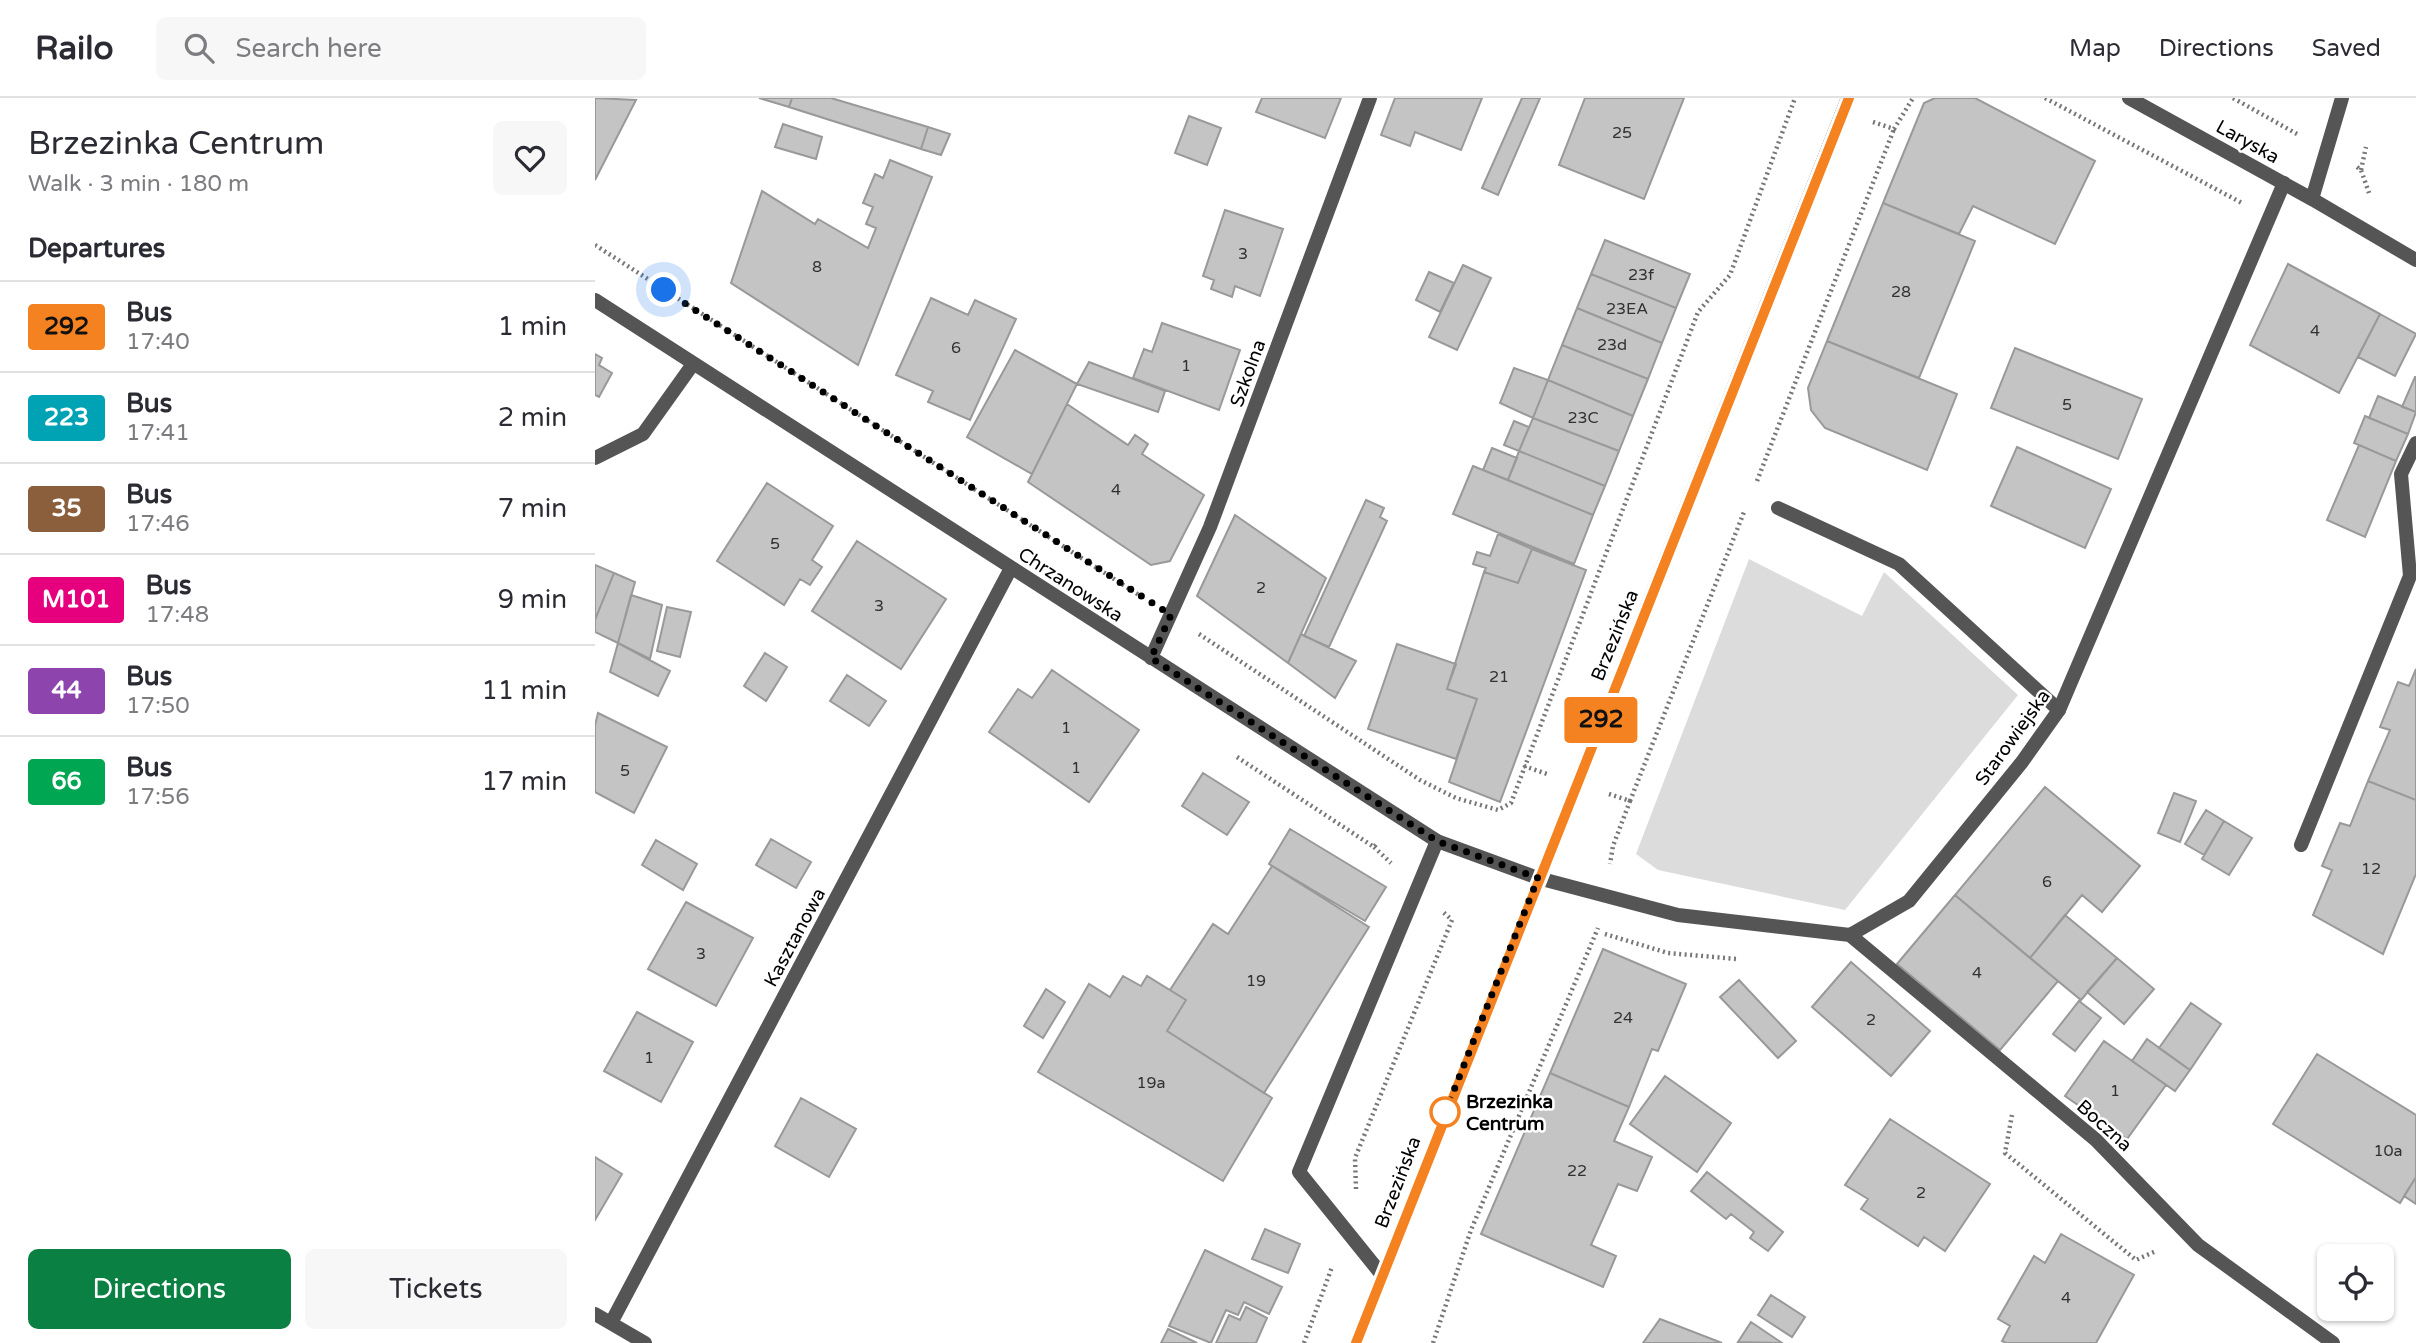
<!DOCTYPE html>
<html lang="en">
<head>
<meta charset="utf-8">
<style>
  :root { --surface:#fff; --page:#f7f7f7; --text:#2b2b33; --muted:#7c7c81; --line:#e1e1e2; --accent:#0b8043 }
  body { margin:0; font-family:"Varela Round",sans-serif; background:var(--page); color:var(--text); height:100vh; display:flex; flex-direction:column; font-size:26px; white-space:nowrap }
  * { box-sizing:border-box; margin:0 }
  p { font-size:23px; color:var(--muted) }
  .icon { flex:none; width:38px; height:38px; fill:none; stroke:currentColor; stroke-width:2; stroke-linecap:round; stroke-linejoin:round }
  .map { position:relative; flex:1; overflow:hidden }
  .details { display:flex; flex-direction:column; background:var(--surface); width:595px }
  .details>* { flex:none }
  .badge { padding:0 14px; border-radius:5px; font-size:24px; line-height:46px }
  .buttons { position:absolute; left:1722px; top:1146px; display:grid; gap:14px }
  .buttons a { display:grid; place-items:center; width:77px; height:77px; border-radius:10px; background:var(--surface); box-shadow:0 2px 5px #0004; font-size:35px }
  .you { position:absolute; width:35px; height:35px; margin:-18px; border:5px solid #fff; border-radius:50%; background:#1a73e8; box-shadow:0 0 0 10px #1a73e833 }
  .map>.badge { position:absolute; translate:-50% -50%; box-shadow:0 0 0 4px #fff }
  h2 { padding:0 28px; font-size:26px; line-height:63px }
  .round { display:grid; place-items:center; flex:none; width:74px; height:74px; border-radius:10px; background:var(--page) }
  .head { display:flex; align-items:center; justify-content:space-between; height:119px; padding:0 28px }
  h1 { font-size:33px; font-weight:600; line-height:52px }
  .primary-button { display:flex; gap:14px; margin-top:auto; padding:14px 28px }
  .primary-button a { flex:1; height:80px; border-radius:10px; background:var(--accent); color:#fff; font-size:28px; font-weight:600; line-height:80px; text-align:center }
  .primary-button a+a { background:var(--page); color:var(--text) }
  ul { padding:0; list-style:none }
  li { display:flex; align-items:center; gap:21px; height:91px; padding:0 28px; border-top:2px solid var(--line) }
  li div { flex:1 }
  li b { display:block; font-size:26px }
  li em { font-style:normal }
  li .badge { min-width:77px; font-weight:700; text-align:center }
  header { display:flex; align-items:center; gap:42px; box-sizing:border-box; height:98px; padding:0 35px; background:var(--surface); border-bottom:2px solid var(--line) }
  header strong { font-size:33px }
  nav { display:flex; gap:38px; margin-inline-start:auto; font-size:24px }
  .search { width:490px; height:63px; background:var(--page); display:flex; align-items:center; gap:18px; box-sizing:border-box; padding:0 24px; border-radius:10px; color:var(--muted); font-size:26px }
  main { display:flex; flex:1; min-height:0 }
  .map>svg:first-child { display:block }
</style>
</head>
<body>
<header>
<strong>Railo</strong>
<div class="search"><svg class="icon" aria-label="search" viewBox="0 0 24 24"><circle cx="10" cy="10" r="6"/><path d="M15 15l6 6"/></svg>Search here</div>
<nav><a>Map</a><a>Directions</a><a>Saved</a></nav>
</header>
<main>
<section class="details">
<div class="head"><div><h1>Brzezinka Centrum</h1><p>Walk · 3 min · 180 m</p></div><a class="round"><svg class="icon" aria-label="heart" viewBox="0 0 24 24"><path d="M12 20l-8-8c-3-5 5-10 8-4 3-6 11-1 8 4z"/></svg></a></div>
<h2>Departures</h2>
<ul>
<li><span class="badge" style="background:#f58220;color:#111">292</span><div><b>Bus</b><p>17:40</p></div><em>1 min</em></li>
<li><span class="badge" style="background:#00a3b4;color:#fff">223</span><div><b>Bus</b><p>17:41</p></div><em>2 min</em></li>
<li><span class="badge" style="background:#8b5e3c;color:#fff">35</span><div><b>Bus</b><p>17:46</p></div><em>7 min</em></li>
<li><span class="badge" style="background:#e6007e;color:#fff">M101</span><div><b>Bus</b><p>17:48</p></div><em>9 min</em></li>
<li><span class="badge" style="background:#8e44ad;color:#fff">44</span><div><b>Bus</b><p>17:50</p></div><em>11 min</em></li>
<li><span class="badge" style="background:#00a651;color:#fff">66</span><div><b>Bus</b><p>17:56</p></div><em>17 min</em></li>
</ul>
<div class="primary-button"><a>Directions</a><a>Tickets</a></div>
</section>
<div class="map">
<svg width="1821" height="1245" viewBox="0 0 1821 1245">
  <rect width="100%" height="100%" fill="#fff"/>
  <!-- park -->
  <path fill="#dcdcdc" d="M1154,461L1267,518L1289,474L1423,597L1250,812L1063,772L1041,756Z"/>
  <!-- building -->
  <path fill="#c4c4c4" stroke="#999" stroke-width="2" d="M0,0L41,2L0,82Z
    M164,0H197L194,9Z
    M197,0H236L333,29L326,51L194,9Z
    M667,0H746L730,40L661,14Z
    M800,0H887L866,52L820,34L815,48L786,37Z
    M927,0H945L903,97L887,90Z
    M990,0H1089L1049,101L964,67Z
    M1340,0H1380L1500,63L1460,146L1378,108L1364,136L1288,105L1329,5Z
    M594,18L626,30L612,67L580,55Z
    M188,26L227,39L221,61L180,49Z
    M333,29L355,36L346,57L326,51Z
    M295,62L337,79L263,267L136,185L167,93L220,126L223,121L273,150L281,130L271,126L278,109L268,105L280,76L288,80Z
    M1288,105L1380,143L1324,280L1232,243Z
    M630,112L688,131L665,198L640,188L637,199L616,191L619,182L608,178Z
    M1010,142L1095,176L1081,210L996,176Z
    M1693,166L1785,216L1744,295L1655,247Z
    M868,167L896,180L862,252L834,239Z
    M834,174L859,185L845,214L821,202Z
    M996,176L1081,210L1067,245L982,210Z
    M336,200L373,217L380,202L421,221L375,322L333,304L338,293L301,277Z
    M982,210L1067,245L1053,281L967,247Z
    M1785,216L1821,236L1800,278L1763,259Z
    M567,225L645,252L624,312L538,280L549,251L557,254Z
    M1232,243L1362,296L1332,372L1230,330L1216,312L1213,290Z
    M967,247L1053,281L1038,318L953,282Z
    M1420,250L1547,301L1523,361L1396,310Z
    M420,252L482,286L437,376L372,339Z
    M0,256L7,260L4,267L17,275L4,299L0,297Z
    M494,264L570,293L563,314L482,286Z
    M919,270L953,282L938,320L905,305Z
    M1820,279H1821V314L1807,309Z
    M953,282L1038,318L1024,353L938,320Z
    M1783,298L1821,314L1813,336L1774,320Z
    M472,306L533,347L540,337L553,346L547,356L609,397L575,463L556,467L433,384Z
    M1770,318L1813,336L1801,363L1759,345Z
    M938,320L1024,353L1010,388L924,353Z
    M919,323L934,329L924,353L909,347Z
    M1764,347L1801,363L1770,439L1732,422Z
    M1422,349L1516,391L1490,450L1396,408Z
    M897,350L922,360L913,382L888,372Z
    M924,353L1010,388L998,417L913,382Z
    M878,368L998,417L979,466L858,416Z
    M172,385L238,428L217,462L227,469L215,487L205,481L189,507L122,463Z
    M771,402L789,410L785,419L792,423L734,549L709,538Z
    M640,417L731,480L693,565L602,498Z
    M903,436L937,451L923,485L889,474L891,470L878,466L882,454L895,458Z
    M262,443L351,501L306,571L217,513Z
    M937,451L991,472L905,704L854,684L882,601L852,591L889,474L923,485Z
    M0,467L19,475L0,522Z
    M19,475L40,484L23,545L0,534V522Z
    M36,497L67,507L55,561L23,545Z
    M72,509L96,514L85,559L62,553Z
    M706,536L761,563L740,600L693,565Z
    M23,545L75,573L63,598L15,574Z
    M802,546L861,566L852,591L882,601L861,661L773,631Z
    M170,555L192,569L171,603L149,588Z
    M1821,571V702L1773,683L1795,632L1785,629L1803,584L1814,588Z
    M457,572L544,632L494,704L394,634L423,591L437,600Z
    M252,577L291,603L274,628L235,603Z
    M3,615L72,649L39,715L0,694V627Z
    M608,675L654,704L632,737L587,708Z
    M1773,683L1821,702V776L1788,856L1718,817L1737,772L1727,768L1745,725L1755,728Z
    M1450,689L1545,768L1507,814L1487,797L1435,860L1360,797Z
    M1579,695L1601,703L1585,744L1563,735Z
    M1611,712L1629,723L1609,757L1590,746Z
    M1629,723L1657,740L1634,777L1607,761Z
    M695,731L791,789L770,823L674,766Z
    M176,741L216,764L201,790L161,767Z
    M61,742L102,766L88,792L47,767Z
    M677,768L774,829L669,995L572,933L591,902L575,892L618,826L633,836Z
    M1360,797L1463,883L1405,952L1302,866Z
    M91,804L158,840L121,908L53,871Z
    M1470,817L1522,860L1486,902L1435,860Z
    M1008,851L1091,886L1063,953L1057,951L1034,1009L955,975Z
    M1522,860L1559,891L1529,926L1492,894Z
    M1256,864L1335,933L1296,978L1217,909Z
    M528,878L546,888L552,878L591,902L572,933L677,1000L628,1083L443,974L494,886L515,899Z
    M1144,882L1201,943L1183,960L1125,899Z
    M451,891L470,904L448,940L429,928Z
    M1484,903L1506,920L1480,953L1458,936Z
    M1596,905L1626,926L1595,972L1564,950Z
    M42,914L98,944L66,1004L9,973Z
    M1552,941L1595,972L1580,993L1537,963Z
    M1509,943L1571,987L1532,1041L1470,998Z
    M1722,956L1821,1017V1079L1805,1105L1678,1026Z
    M955,975L1034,1009L1019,1043L1057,1059L1042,1093L1023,1086L996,1147L1021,1158L1008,1189L886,1136Z
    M1070,978L1136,1025L1102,1074L1035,1026Z
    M206,1000L261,1031L234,1079L180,1048Z
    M1295,1021L1395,1086L1350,1153L1329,1139L1323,1148L1266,1111L1273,1101L1250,1087Z
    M0,1059L27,1076L0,1122Z
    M1112,1074L1188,1134L1173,1153L1155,1140L1159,1134L1136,1116L1131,1121L1096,1093Z
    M1821,1079V1106L1809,1098Z
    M670,1131L705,1146L693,1175L657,1161Z
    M1466,1136L1539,1177L1501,1245H1411L1407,1243L1415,1228L1403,1221L1439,1158L1450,1165Z
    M610,1152L687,1189L674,1216L649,1204L643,1217L631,1212L616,1245L574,1228Z
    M1176,1197L1210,1219L1197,1239L1163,1217Z
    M651,1209L672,1220L661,1245H621L634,1217L645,1222Z
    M1065,1221L1127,1245H1048Z
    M1156,1224L1187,1245L1143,1244Z
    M573,1231L602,1245H566Z"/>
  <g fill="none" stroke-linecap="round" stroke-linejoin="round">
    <!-- path -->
    <path stroke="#777" stroke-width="4.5" stroke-dasharray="2 3.5" stroke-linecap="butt" d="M1450,0L1647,105
      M1638,0L1702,36
      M1278,24L1299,31L1318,0
      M1762,69L1766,72L1774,95
      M1766,72L1771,49
      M0,147L547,499
      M1162,383L1299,31
      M604,536L825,682L861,700L903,712L916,705L1103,214L1135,177L1200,0
      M642,659L779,749L783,744
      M929,668L952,676
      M1014,696L1035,703L1018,748L1015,766
      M1035,703L1149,414
      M779,749L796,765
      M1010,836L1073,855L1142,861
      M1417,1017L1410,1055L1541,1162L1561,1153
      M761,1091L760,1060L857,822L848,814
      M709,1245L737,1169
      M838,1245L876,1132L1003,830"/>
    <!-- service -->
    <path stroke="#555" stroke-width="14" d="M0,360L48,336L98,266
      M1183,410L1304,466L1464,612
      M1706,747L1815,478L1806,376L1821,345
      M787,1177L704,1074L842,743"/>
    <!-- minor -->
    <path stroke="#555" stroke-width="14" d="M1717,101L1747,0
      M0,202L842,743L943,780L1083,817L1255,837L1314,803L1427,664L1464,612L1689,85
      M556,560L615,429L775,0
      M1255,837L1501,1042L1603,1147L1738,1245
      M0,1216L50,1245
      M16,1225L416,470"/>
    <!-- tertiary -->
    <path stroke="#555" stroke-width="14" d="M1534,0L1717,101L1821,162"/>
    <!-- secondary -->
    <path stroke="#222" stroke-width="14" d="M761,1245L1253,0"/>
  </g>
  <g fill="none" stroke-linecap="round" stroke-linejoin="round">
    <!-- line casing -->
    <g stroke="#fff" stroke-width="16">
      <path id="line" d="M761,1245L1254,0"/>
    </g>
    <!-- line -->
    <use href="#line" stroke="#f58220" stroke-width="10"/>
    <!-- walk -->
    <path stroke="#000" stroke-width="7" stroke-dasharray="0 12.6" d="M69,192L576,517L556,560L842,743L943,780L848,1020L850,1014"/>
  </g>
  <!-- markers -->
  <circle fill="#fff" stroke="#f58220" stroke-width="3.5" cx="850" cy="1014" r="14"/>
  <g text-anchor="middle" stroke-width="5" stroke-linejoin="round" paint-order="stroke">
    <!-- number labels -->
    <g font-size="16" fill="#313131">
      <text x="1027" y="40">25</text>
      <text x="648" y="161">3</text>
      <text x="222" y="174">8</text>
      <text x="1046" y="182">23f</text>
      <text x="1306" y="199">28</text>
      <text x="1032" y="216">23EA</text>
      <text x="1720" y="238">4</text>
      <text x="1017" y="252">23d</text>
      <text x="361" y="255">6</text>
      <text x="591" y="273">1</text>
      <text x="1472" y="312">5</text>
      <text x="988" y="325">23C</text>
      <text x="521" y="397">4</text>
      <text x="180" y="451">5</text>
      <text x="666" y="495">2</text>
      <text x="284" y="513">3</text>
      <text x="904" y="584">21</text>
      <text x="471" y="635">1</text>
      <text x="481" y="675">1</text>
      <text x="30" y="678">5</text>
      <text x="1776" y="776">12</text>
      <text x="1452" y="789">6</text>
      <text x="106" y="861">3</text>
      <text x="1382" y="880">4</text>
      <text x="661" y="888">19</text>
      <text x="1028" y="925">24</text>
      <text x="1276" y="927">2</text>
      <text x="54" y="965">1</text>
      <text x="556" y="990">19a</text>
      <text x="1520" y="998">1</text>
      <text x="1793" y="1058">10a</text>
      <text x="982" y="1078">22</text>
      <text x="1326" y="1100">2</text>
      <text x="1471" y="1205">4</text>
    </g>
    <!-- street labels -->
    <g font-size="19" fill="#000" stroke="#fff">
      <text transform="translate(1653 43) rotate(29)" y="7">Laryska</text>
      <text transform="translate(652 275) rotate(-70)" y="7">Szkolna</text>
      <text transform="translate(476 486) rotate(33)" y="7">Chrzanowska</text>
      <text transform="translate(1019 537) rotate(-68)" y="7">Brzezińska</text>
      <text transform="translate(1417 639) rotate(-54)" y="7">Starowiejska</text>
      <text transform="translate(199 839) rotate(-62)" y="7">Kasztanowa</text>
      <text transform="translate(1510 1027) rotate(42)" y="7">Boczna</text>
      <text transform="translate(802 1084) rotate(-69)" y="7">Brzezińska</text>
    </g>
    <!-- stop labels -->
    <g font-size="19" font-weight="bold" fill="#000" stroke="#fff" text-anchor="start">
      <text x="871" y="1010">Brzezinka<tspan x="871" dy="22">Centrum</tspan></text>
    </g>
  </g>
</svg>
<div class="buttons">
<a><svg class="icon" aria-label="locate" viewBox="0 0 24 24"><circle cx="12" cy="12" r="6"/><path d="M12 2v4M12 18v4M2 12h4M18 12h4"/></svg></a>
</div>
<div class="you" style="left:69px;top:192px"></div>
<b class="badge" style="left:1006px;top:622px;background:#f58220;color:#111">292</b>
</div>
</main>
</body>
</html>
